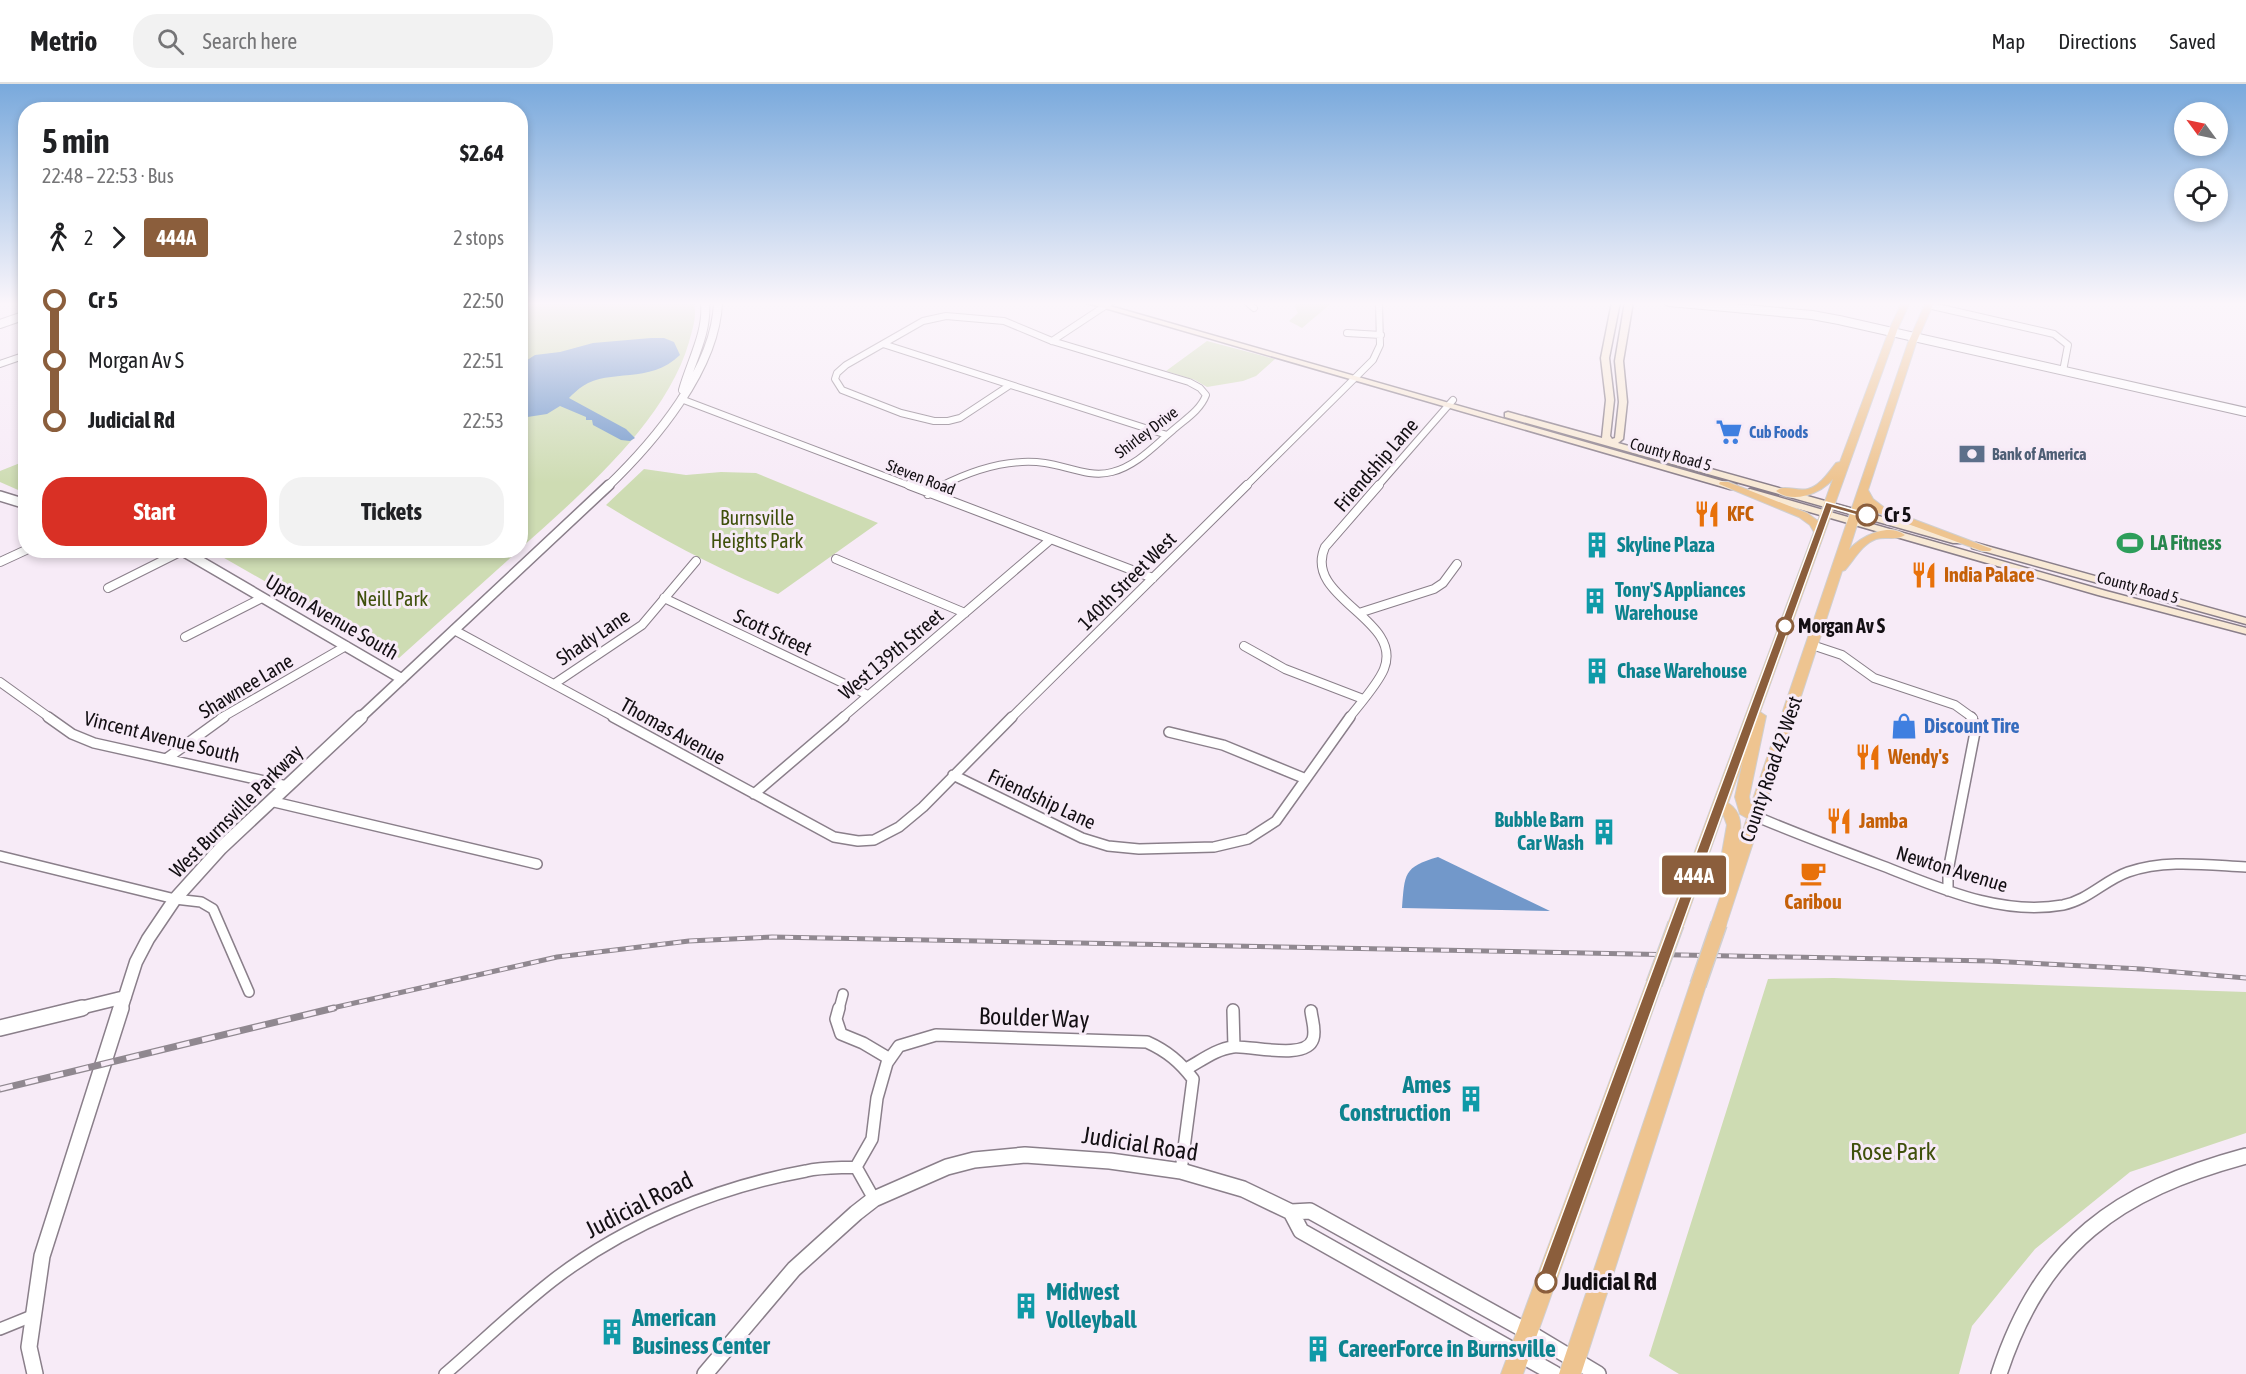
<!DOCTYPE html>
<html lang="en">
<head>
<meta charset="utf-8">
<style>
  :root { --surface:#fff; --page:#f2f2f2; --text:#202124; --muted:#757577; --line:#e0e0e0; --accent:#d93025 }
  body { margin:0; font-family:"Asap Condensed",sans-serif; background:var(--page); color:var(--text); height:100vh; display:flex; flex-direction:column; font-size:22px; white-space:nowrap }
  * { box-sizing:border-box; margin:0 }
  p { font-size:20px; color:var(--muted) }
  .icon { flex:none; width:33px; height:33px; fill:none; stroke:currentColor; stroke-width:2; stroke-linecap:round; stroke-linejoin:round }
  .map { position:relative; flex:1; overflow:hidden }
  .side { position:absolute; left:18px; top:18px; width:510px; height:456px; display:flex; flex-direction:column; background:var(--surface); border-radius:24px; box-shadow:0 3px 9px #0003 }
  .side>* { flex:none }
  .badge { padding:0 12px; border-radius:4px; font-size:21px; line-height:39px }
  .needle { width:39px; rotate:303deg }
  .fabs { position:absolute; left:2174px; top:18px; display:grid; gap:12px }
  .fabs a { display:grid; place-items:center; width:54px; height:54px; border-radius:50%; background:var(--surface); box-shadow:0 3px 9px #0003; font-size:30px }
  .map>.badge { position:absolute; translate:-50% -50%; box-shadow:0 0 0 3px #fff }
  .legs { display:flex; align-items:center; gap:9px; height:66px; padding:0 24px; font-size:20px }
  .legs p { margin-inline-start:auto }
  .head { display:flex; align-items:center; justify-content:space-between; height:102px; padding:0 24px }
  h1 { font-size:33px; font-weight:700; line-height:45px }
  .cta { display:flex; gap:12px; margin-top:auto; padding:12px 24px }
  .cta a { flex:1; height:69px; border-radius:24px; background:var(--accent); color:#fff; font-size:24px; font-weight:700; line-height:69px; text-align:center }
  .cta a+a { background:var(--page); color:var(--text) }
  ul { padding:0 24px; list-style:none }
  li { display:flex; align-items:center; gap:21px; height:60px; font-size:22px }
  li i { display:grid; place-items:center; width:9px; height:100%; margin:0 8px; background:currentColor }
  li i::after { content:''; width:15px; height:15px; margin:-8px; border:4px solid; border-radius:50%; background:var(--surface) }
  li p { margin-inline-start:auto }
  li:first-child i { background:linear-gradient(#0000 50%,currentColor 0) }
  li:last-child i { background:linear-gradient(currentColor 50%,#0000 0) }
  header { display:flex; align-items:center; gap:36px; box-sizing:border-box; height:84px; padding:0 30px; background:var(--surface); border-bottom:2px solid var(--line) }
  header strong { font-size:28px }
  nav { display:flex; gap:33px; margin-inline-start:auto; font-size:21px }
  .search { width:420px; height:54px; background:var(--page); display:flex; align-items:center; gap:15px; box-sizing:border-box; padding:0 21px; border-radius:24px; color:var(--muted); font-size:22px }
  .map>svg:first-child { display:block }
</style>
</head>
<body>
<header>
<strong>Metrio</strong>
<div class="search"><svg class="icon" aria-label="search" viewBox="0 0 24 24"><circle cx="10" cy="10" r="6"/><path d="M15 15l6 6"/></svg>Search here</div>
<nav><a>Map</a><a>Directions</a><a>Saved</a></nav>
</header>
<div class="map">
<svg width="2246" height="1290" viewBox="0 0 2246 1290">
  <rect width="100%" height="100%" fill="#f7ebf7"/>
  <!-- green -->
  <path fill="#cedcb3" d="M520,218H694C697,233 693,243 689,258C666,338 581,410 521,464Z
    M1295,218H1333L1302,244L1289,237L1298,229L1295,223Z
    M1207,257L1275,275L1256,292L1243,297L1207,303L1195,296L1166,287Z
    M25,377V409L0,398V387Z
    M644,385L686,391L721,388L756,389L878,439L778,510C718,485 661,455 606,421Z
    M212,467L518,466V467L399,574Z
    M1834,894L2246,908V1049L2130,1088L2035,1165L1972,1242L1959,1290H1679L1649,1272L1768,895Z"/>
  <!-- water -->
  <path fill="#7298ca" d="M651,254H664L674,258L680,271C649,301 610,284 583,302C578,305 573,310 569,314L626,345L635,354L630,357L621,356L593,341L592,336H586V333L560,322L547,330L521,334V280L535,271L560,268L593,259Z
    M1438,773L1550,827L1402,824C1405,790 1403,783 1438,773Z"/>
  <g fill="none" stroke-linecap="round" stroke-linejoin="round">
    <!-- minor-far3 casing -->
    <g stroke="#8a7f8a" stroke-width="8">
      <path id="minor-far3" d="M1247,218L1254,224
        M1928,221L2054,250L2068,261L2063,287
        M1347,249L1381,251
        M1052,257L1111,218
        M883,260L1167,351
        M0,280L26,271
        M681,315L913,403
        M939,403C970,387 1009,374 1045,379C1067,382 1089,394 1112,388C1136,382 1154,362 1172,347C1184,336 1200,327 1206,311L1200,304L1189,298L1052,257L1004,237L946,232L923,237L846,281L837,289L835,295L842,306L901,329L934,337H948L960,334L1010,301
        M1245,403L1373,276L1380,261L1379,218
        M1377,403L1453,316"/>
    </g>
    <!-- minor-far2 casing -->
    <g stroke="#8a7f8a" stroke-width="10">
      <path id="minor-far2" d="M909,401L1153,494
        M928,410L942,401
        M836,475L965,529
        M0,478L26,466
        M108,504L182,467
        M664,514L868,611
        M1359,529L1434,505L1443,499L1457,480
        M454,546L616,634
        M185,553L262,514
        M1812,561L1842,571L1874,594L1955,621L1973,634
        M1244,562L1285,585L1363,615
        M0,598L50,634
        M554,600L642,541L696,477
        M221,634L346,562
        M842,634L1050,456
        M1011,634L1247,401
        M1349,634C1359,621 1378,600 1384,585C1404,535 1302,514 1325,463L1379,401"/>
    </g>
    <!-- minor-far1 casing -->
    <g stroke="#8a7f8a" stroke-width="12">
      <path id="minor-far1" d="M48,633L72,650L94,659L287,702
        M613,633L834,753L858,757L874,756L899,743L923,723L1012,633
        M1169,648L1223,661L1306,695
        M166,675L224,633
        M953,691L1082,754L1108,762L1139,765L1214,763L1248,755L1276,737L1350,633
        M754,710L844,633
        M270,717L537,780
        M1755,732C1797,750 1840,766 1883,782C1940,804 2000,832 2063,821C2088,816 2105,796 2128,788C2165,775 2207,781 2246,783
        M0,772L175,815L201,818L213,825L249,908
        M1948,807V787L1976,643L1971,633
        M839,925L843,910"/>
    </g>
    <!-- minor casing -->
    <g stroke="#8a7f8a" stroke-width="14">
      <path id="minor" d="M839,924L836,935L841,950L863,959L890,975
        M1233,926L1234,963
        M1186,985C1201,977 1216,965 1233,963C1250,961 1306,977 1313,955C1316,946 1312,936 1311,927
        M856,1083L872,1055L877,1014L887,979L899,962L936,951L1147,958C1167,967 1180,978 1193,995L1181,1087
        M0,1245L32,1232
        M445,1290C481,1259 515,1226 552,1197C624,1141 717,1103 806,1087C822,1083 840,1084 856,1083L874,1115"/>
    </g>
    <!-- tertiary-far3 casing -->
    <g stroke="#8a7f8a" stroke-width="10">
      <path id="tertiary-far3" d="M1669,218L1812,231L1839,236L2246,328
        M0,240L26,231
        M683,306C691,277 708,249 705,218
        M607,403C654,358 716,285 718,218"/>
    </g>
    <!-- tertiary-far2 casing -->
    <g stroke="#8a7f8a" stroke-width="12">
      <path id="tertiary-far2" d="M0,412L26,420
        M181,466L402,595
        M360,634L609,401"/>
    </g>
    <!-- tertiary-far1 casing -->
    <g stroke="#8a7f8a" stroke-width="15">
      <path id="tertiary-far1" d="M76,925L125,913
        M121,925L136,878L148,855L175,815L221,764L361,633"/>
    </g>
    <!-- tertiary casing -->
    <g stroke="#8a7f8a" stroke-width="18">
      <path id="tertiary" d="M0,944L82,924
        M1291,1128L1301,1147L1555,1290
        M35,1290L29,1263L42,1172L121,924
        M705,1290L794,1185L856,1129L874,1115L947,1083L974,1076L1025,1071L1110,1077L1181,1087L1243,1105L1291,1128L1310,1127L1528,1248L1598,1290
        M1999,1290C2042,1159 2117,1107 2246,1072"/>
    </g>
    <!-- secondary casing -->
    <g stroke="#8a7f8a" stroke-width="3">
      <path id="secondary" d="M1084,218H1096L1736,401L1738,403L1736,405H1730Z
        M1612,218H1620L1609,274L1614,316L1610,352L1612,355L1615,354L1619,318L1615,277L1625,218H1633L1623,277L1627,318L1623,355L1618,359L1961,455L1962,457L1961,459H1953L1505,333V329L1508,328L1602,354L1606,316L1601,274Z
        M1750,405L2106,507L2246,544V550L2098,511L1747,410L1745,408Z
        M1976,459L2246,534V540L1972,464V460Z"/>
    </g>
    <!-- trunk casing -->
    <g stroke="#d0cfd0" stroke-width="2">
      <path id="trunk" d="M1902,218H1910L1898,244L1760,628L1766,632L1749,713L1751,721L1908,259L1926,218H1934L1916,259L1868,406L1873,415L1886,425L1992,465L1990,467H1982L1878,429L1864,419L1849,466C1860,453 1888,438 1905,451C1897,457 1886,452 1876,455C1862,460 1854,476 1845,486L1842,487L1725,844L1719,846L1713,844L1711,840L1722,808L1716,803L1727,741L1723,730L1684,840L1682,844L1676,846L1670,844L1668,840L1814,448L1810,441L1799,433L1719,400L1720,398H1728L1807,429L1818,437L1833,395C1820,410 1793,420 1776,407C1784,400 1798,408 1808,405C1820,402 1829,388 1836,379L1840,378L1890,244ZM1743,677L1735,713L1740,730L1747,734L1739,759C1741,743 1743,729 1728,719Z
        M1654,893L1660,895L1662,900L1523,1290H1501L1646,900L1648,895Z
        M1698,894L1704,896L1706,901L1581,1290H1559L1690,901L1692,896Z"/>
    </g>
    <!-- minor-far3 -->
    <use href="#minor-far3" stroke="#fff" stroke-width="6"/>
    <!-- minor-far2 -->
    <use href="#minor-far2" stroke="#fff" stroke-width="8"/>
    <!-- minor-far1 -->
    <use href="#minor-far1" stroke="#fff" stroke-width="9"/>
    <!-- minor -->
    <use href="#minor" stroke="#fff" stroke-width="11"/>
    <!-- tertiary-far3 -->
    <use href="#tertiary-far3" stroke="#fff" stroke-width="8"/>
    <!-- tertiary-far2 -->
    <use href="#tertiary-far2" stroke="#fff" stroke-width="9"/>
    <!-- tertiary-far1 -->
    <use href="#tertiary-far1" stroke="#fff" stroke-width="12"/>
    <!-- tertiary -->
    <use href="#tertiary" stroke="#fff" stroke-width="15"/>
    <!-- secondary -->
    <use href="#secondary" fill="#f8e9d5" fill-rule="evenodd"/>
    <!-- trunk -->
    <use href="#trunk" fill="#eec490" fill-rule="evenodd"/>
    <!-- rail-far1 casing -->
    <g stroke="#908890" stroke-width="5">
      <path id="rail-far1" d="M328,925L557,873L689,857L772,853L1989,877L2141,885L2246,894"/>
    </g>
    <!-- rail casing -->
    <g stroke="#908890" stroke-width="7">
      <path id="rail" d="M0,1005L334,924"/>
    </g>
    <!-- rail-far1 -->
    <use href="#rail-far1" stroke="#f7ebf7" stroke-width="3" stroke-dasharray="8" stroke-linecap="butt"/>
    <!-- rail -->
    <use href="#rail" stroke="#f7ebf7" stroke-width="4.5" stroke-dasharray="13" stroke-linecap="butt"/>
    <!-- trunk-bridge casing -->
    <g stroke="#d0cfd0" stroke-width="18" stroke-linecap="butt">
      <path id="trunk-bridge" d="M1654,900L1676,840
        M1698,901L1719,840"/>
    </g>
    <!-- trunk-bridge -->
    <use href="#trunk-bridge" stroke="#eec490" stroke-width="15"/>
  </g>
  <!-- sky -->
  <linearGradient id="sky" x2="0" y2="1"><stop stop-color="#79a9dc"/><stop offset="0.55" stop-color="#fbf6fb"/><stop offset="1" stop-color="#fbf6fb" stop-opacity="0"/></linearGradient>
  <rect width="2246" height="399" fill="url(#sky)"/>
  <!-- line-1 -->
  <path fill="#8b5e3c" stroke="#fff" stroke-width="1.5" d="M1826,418L1872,431L1867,434L1832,424L1554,1198L1552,1204L1546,1207L1540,1204L1537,1198Z"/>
  <!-- icons -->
  <defs>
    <g id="supermarket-bare" transform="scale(2.07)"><path d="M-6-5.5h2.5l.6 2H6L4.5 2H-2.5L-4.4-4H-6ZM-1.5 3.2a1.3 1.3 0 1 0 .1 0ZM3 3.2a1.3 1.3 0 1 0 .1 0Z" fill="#3f7fe0" stroke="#f7ebf7" stroke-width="2.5" paint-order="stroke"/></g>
    <g id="bank-bare" transform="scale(2.07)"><path d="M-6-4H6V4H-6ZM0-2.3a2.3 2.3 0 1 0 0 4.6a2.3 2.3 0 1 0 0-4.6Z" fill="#5c6f8a" stroke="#f7ebf7" stroke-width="2.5" paint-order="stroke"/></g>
    <g id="restaurant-bare" transform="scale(2.07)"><path d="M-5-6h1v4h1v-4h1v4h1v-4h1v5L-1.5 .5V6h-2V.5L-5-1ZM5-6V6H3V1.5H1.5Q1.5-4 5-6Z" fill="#e8710a" stroke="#f7ebf7" stroke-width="2.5" paint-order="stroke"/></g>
    <g id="stadium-bare" transform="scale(2.07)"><path d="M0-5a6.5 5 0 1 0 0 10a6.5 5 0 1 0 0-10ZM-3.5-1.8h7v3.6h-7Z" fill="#2e9e5b" stroke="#f7ebf7" stroke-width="2.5" paint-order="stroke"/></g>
    <g id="building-bare" transform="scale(2.07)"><path d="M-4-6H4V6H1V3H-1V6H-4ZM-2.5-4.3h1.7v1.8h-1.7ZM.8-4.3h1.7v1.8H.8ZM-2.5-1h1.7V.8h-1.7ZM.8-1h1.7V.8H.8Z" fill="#0f9aa8" stroke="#f7ebf7" stroke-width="2.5" paint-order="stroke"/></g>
    <g id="shop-bare" transform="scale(2.07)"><path d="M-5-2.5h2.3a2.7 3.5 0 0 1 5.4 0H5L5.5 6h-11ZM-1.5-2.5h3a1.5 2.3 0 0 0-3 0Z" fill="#3f7fe0" stroke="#f7ebf7" stroke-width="2.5" paint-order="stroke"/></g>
    <g id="cafe-bare" transform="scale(2.07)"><path d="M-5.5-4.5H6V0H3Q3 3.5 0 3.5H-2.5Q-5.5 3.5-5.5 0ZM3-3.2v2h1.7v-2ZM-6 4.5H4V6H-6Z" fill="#e8710a" stroke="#f7ebf7" stroke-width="2.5" paint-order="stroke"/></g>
  </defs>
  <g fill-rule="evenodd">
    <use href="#supermarket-bare" x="1729" y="348"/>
    <use href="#bank-bare" x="1972" y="370"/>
    <use href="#restaurant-bare" x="1707" y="430"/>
    <use href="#stadium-bare" x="2130" y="459"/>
    <use href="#building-bare" x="1597" y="461"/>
    <use href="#restaurant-bare" x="1924" y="491"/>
    <use href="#building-bare" x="1595" y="517"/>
    <use href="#building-bare" x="1597" y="587"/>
    <use href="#shop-bare" x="1904" y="642"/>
    <use href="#restaurant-bare" x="1868" y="673"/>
    <use href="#restaurant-bare" x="1839" y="737"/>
    <use href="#building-bare" x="1604" y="748"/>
    <use href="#cafe-bare" x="1813" y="789"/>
    <use href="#building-bare" x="1471" y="1015"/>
    <use href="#building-bare" x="1026" y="1222"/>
    <use href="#building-bare" x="612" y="1248"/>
    <use href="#building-bare" x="1318" y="1265"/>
  </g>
  <!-- markers -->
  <g fill="#fff" stroke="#8b5e3c" stroke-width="3">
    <circle cx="1867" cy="431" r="10"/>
    <circle cx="1785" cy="542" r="8"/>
    <circle cx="1546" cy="1198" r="10"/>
  </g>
  <g text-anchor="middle" stroke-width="6" stroke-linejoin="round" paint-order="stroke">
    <!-- far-street labels -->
    <g font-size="16" fill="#130f13" stroke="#f7ebf7">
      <text transform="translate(1146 348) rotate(-37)" y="6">Shirley Drive</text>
      <text transform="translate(1671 370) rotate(16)" y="6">County Road 5</text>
      <text transform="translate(921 393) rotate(21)" y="6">Steven Road</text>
      <text transform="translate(2138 503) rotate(15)" y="6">County Road 5</text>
    </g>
    <!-- far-shop labels -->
    <g font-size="16" font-weight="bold" fill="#366cbe" stroke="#f7ebf7" text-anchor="start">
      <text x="1749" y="354">Cub Foods</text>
    </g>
    <!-- far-service labels -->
    <g font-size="16" font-weight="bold" fill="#4e5e75" stroke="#f7ebf7" text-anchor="start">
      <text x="1992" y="376">Bank of America</text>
    </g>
    <!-- street labels -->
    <g font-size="20" fill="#130f13" stroke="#f7ebf7">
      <text transform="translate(1376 381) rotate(-49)" y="7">Friendship Lane</text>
      <text transform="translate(1127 497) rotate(-45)" y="7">140th Street West</text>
      <text transform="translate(332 533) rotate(30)" y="7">Upton Avenue South</text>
      <text transform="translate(773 548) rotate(25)" y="7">Scott Street</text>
      <text transform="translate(593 553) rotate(-34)" y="7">Shady Lane</text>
      <text transform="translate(891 570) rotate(-40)" y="7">West 139th Street</text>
      <text transform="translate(246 602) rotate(-31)" y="7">Shawnee Lane</text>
      <text transform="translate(673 647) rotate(29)" y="7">Thomas Avenue</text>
      <text transform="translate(162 653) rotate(14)" y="7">Vincent Avenue South</text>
      <text transform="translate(1771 685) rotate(-71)" y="7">County Road 42 West</text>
      <text transform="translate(1042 715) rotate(25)" y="7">Friendship Lane</text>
      <text transform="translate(236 727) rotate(-45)" y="7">West Burnsville Parkway</text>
      <text transform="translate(1952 785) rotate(17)" y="7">Newton Avenue</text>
    </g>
    <!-- food labels -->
    <g font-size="20" font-weight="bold" fill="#c56008" stroke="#f7ebf7" text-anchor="start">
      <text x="1727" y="437">KFC</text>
      <text x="1944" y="498">India Palace</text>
      <text x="1888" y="680">Wendy's</text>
      <text x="1859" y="744">Jamba</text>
      <text x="1813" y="825" text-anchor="middle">Caribou</text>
    </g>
    <!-- stop labels -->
    <g font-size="20" font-weight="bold" fill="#130f13" stroke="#f7ebf7" text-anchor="start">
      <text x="1884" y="438">Cr 5</text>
      <text x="1798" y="549">Morgan Av S</text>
    </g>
    <!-- park labels -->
    <g font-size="20" fill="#3f500b" stroke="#f7ebf7">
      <text x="757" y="441">Burnsville<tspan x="757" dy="23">Heights Park</tspan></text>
      <text x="392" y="522">Neill Park</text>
    </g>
    <!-- leisure labels -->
    <g font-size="20" font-weight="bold" fill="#27864d" stroke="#f7ebf7" text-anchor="start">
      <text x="2150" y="466">LA Fitness</text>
    </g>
    <!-- culture labels -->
    <g font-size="20" font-weight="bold" fill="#0d838f" stroke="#f7ebf7" text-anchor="start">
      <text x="1617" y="468">Skyline Plaza</text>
      <text x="1615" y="513">Tony'S Appliances<tspan x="1615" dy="23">Warehouse</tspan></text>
      <text x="1617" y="594">Chase Warehouse</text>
      <text x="1584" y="743" text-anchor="end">Bubble Barn<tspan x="1584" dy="23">Car Wash</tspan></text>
    </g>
    <!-- shop labels -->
    <g font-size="20" font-weight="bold" fill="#366cbe" stroke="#f7ebf7" text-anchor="start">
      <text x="1924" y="649">Discount Tire</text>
    </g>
    <!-- near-street labels -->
    <g font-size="24" fill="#130f13" stroke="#f7ebf7">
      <text transform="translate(1034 934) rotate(2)" y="8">Boulder Way</text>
      <text transform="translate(1140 1060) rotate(9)" y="8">Judicial Road</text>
      <text transform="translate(639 1121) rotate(-27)" y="8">Judicial Road</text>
    </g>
    <!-- near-culture labels -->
    <g font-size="24" font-weight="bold" fill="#0d838f" stroke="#f7ebf7" text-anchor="start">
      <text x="1451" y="1009" text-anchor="end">Ames<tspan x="1451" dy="28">Construction</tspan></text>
      <text x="1046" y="1216">Midwest<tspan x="1046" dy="28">Volleyball</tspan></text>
      <text x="632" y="1242">American<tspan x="632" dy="28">Business Center</tspan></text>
      <text x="1338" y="1273">CareerForce in Burnsville</text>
    </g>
    <!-- near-park labels -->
    <g font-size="24" fill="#3f500b" stroke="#f7ebf7">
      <text x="1893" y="1076">Rose Park</text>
    </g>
    <!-- near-stop labels -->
    <g font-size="24" font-weight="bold" fill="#130f13" stroke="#f7ebf7" text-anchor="start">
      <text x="1562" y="1206">Judicial Rd</text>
    </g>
  </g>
</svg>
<div class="fabs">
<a><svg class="needle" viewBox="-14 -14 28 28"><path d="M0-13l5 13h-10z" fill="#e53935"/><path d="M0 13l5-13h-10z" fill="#757577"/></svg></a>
<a><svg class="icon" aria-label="locate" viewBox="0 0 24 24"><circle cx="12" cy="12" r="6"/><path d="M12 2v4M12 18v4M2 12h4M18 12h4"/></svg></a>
</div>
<b class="badge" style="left:1694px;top:791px;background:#8b5e3c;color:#fff">444A</b>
<section class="side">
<div class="head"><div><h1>5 min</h1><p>22:48 – 22:53 · Bus</p></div><b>$2.64</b></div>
<div class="legs"><svg class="icon" aria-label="walk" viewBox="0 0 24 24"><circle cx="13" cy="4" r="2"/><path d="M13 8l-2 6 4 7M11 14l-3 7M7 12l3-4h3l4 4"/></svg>2<svg class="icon" aria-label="forward" viewBox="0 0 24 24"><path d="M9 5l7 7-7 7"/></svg><b class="badge" style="background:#8b5e3c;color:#fff">444A</b><p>2 stops</p></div>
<ul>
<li><i style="color:#8b5e3c"></i><b>Cr 5</b><p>22:50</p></li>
<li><i style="color:#8b5e3c"></i><span>Morgan Av S</span><p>22:51</p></li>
<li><i style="color:#8b5e3c"></i><b>Judicial Rd</b><p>22:53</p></li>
</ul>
<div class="cta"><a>Start</a><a>Tickets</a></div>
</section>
</div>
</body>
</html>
